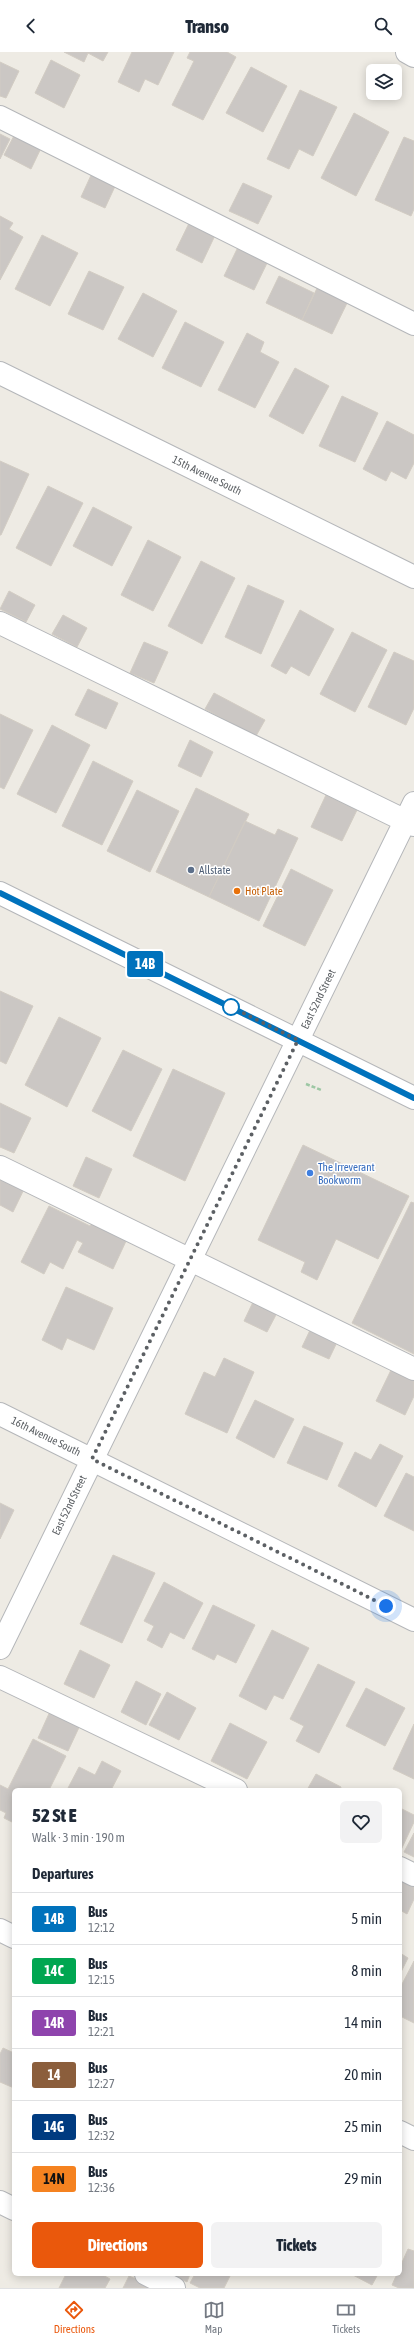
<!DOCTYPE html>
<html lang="en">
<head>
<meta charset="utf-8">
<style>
  :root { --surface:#fff; --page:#f2f2f3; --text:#1f2937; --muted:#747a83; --line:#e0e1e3; --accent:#ea580c }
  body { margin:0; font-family:"Asap Condensed",sans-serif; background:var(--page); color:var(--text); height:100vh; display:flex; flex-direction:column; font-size:15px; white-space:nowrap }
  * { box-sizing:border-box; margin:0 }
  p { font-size:13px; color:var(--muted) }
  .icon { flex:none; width:22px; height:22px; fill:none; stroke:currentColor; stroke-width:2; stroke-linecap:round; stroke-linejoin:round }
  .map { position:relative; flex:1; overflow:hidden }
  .drawer { position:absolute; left:12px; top:1736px; width:390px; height:488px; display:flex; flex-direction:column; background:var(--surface); border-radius:6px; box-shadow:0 2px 10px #0003 }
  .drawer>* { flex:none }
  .badge { padding:0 8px; border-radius:3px; font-size:14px; line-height:26px }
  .tools { position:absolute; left:366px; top:12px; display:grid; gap:8px }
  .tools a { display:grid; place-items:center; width:36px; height:36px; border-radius:6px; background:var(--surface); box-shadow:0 2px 10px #0003; font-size:20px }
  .you { position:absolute; width:20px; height:20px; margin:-10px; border:3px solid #fff; border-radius:50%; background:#1a73e8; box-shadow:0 0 0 6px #1a73e833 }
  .map>.badge { position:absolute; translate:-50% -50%; box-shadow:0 0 0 2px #fff }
  h2 { padding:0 20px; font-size:15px; line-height:36px }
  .round { display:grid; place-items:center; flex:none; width:42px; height:42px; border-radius:6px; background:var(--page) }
  .head { display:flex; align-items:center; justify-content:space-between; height:68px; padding:0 20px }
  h1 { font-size:19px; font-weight:800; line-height:30px }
  .button { display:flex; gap:8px; margin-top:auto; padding:8px 20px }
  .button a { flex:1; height:46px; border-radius:6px; background:var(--accent); color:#fff; font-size:16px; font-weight:800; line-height:46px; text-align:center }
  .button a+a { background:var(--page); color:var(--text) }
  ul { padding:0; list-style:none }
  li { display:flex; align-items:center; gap:12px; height:52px; padding:0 20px; border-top:1px solid var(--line) }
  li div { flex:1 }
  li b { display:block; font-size:15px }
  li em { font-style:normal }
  li .badge { min-width:44px; font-weight:700; text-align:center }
  header { display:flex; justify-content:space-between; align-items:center; height:52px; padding:0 20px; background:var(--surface); font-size:18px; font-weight:800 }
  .tab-bar { display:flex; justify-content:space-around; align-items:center; height:56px; border-top:1px solid var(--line); background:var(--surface); font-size:11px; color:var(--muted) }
  .tab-bar a { display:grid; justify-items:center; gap:2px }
  .tab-bar .selected { color:var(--accent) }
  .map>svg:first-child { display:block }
</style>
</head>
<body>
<header><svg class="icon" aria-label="back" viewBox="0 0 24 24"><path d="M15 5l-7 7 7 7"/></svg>Transo<svg class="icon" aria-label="search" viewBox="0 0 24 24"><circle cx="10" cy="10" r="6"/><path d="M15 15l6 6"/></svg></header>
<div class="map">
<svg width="414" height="2236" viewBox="0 0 414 2236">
  <rect width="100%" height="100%" fill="#eeebe4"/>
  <!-- building -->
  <path fill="#cbc7c4" stroke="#d2ccc3" d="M64,0H108L103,9L88,1L84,10Z
    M132,0H174L158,33L145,27L139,40L118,30Z
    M190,0H227L236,5L203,68L172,53L194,9L187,6Z
    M51,8L80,23L64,56L35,41Z
    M0,10L19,19L6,46L0,44Z
    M251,15L287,34L263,80L226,61Z
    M300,38L337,55L313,104L299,97L289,117L267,107Z
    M354,61L389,80L356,144L321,126Z
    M18,76L44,90L31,117L4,103Z
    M0,82L10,87L0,107Z
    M404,85L414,89V157L411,164L375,148Z
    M93,119L117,130L105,156L81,145Z
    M243,131L272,144L258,172L229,159Z
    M193,163L219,175L202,211L176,198Z
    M0,164L13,171L9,177L23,185L0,228Z
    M42,183L78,201L50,254L15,237Z
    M239,193L269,207L254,238L224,224Z
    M89,219L124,235L103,278L68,262Z
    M279,224L314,241L302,268L266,251Z
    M319,232L349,247L332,282L302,268Z
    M143,241L177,259L153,305L118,287Z
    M185,270L224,290L201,335L162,316Z
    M247,281L264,290L260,300L279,310L255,356L218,338Z
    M295,316L329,334L303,382L269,364Z
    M342,344L378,361L355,410L319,394Z
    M387,369L414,383V411L406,427L391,419L386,429L363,417Z
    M0,409L29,422L1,483H0Z
    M48,434L83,451L51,514L16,496Z
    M93,455L132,475L112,514L73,494Z
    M148,488L181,505L153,559L121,543Z
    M201,509L235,526L202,592L168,574Z
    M248,533L284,549L261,602L225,585Z
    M9,539L35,553L26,570L0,557Z
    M300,558L334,577L309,624L291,614L286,622L271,614Z
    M63,563L87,576L77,595L52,582Z
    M352,580L387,598L355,660L320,642Z
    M144,590L168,600L154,631L130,621Z
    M394,600L414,609V656L406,673L368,655Z
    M88,637L118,651L106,677L75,663Z
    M214,641L265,668L256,684L205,657Z
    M0,662L33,678L4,737L0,735Z
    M52,673L90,693L56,761L17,742Z
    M190,688L213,700L201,725L178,714Z
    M93,709L133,729L102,793L62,774Z
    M196,736L249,762L209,845L156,820Z
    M137,738L179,759L150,820L107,799Z
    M326,743L357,758L342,789L311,775Z
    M245,769L275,783L278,777L298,786L259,869L209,845Z
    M291,817L333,838L305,894L263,874Z
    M0,939L33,954L6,1012L0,1009Z
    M59,965L101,986L67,1055L25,1033Z
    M123,998L162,1017L131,1079L92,1059Z
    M173,1017L225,1041L185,1129L133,1104Z
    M0,1051L31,1066L14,1101L0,1095Z
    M303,1093L409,1144L378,1207L336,1187L317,1228L301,1220L305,1210L258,1188Z
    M86,1105L112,1117L99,1146L73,1134Z
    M0,1122L27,1131L13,1160L0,1153Z
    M411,1150L414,1151V1302L352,1271Z
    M49,1154L90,1174L93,1170L127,1187L113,1217L78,1200L83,1191L77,1188L63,1217L50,1210L44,1222L21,1210Z
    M66,1235L113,1256L94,1298L67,1286L62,1298L42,1288Z
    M254,1248L278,1259L267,1280L244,1269Z
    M312,1274L339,1286L329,1307L302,1295Z
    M224,1306L254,1320L227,1381L185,1362L204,1320L215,1325Z
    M392,1316L414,1327V1344L405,1363L376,1349Z
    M255,1348L294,1367L274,1406L236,1386Z
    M304,1374L343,1391L327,1428L287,1411Z
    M380,1392L403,1404L376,1455L338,1434L355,1400L371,1408Z
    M406,1421L414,1425V1479L384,1464Z
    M0,1451L14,1458L0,1487Z
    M113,1503L155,1521L122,1591L80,1572Z
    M164,1530L203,1551L184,1587L170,1580L162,1596L147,1588L154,1574L144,1569Z
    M213,1553L255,1573L236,1611L217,1602L214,1608L192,1597Z
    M272,1578L309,1596L283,1647L274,1643L266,1658L239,1644Z
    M80,1598L110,1613L94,1646L64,1632Z
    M318,1612L355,1630L319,1701L296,1689L304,1674L290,1667Z
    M136,1629L161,1642L146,1673L121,1660Z
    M366,1636L405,1656L385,1694L346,1674Z
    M167,1640L196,1656L179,1688L149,1673Z
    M52,1655L82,1669L68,1699L38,1686Z
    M230,1671L267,1690L247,1727L211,1709Z
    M414,1672V1727L393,1717Z
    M33,1687L66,1704L49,1738H14V1771L4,1766L6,1761L0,1758V1733L8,1737Z
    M102,1709L121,1719L111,1738H67L79,1715L95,1723Z
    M316,1722L341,1735L340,1738H307Z
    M400,1756L414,1763V1770L401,1798Z
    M414,1781V1805L404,1800Z
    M400,1820L414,1827V1847L407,1862L400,1858Z
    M400,1901L408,1906L400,1922Z
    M414,1909V1971L400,1964V1936Z
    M3,1996L14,2001V2036L0,2030V2002Z
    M408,2197L414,2199V2236H399L392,2233L397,2222H400V2215Z
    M66,2222H101L110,2227L105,2236H59Z
    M171,2222H190L187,2230Z
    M195,2222H231L224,2236H200L190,2231Z
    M351,2222H378L372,2233Z
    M129,2224L155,2235L154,2236H123Z"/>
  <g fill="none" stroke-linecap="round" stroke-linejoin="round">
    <!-- minor casing -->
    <g stroke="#b5b7ba" stroke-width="24">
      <path id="minor" d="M407,0L414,4
        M0,65L414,272
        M0,321L414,525
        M0,571L414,773
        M0,841L414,1046
        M0,1115L414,1317
        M0,1362L414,1568
        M0,1596L414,751
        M0,1625L236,1738
        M400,1816L414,1823
        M0,1878L14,1885
        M400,2080L414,2087
        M0,2150L14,2157
        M146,2222L174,2236"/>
    </g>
    <!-- path -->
    <path stroke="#9dc7a4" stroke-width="2.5" stroke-dasharray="4 2" stroke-linecap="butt" d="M306,1032L321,1038"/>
    <!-- minor -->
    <use href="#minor" stroke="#fff" stroke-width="22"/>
  </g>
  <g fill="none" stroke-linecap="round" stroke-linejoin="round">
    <!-- line casing -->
    <g stroke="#fff" stroke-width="9">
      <path id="line" d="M0,841L414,1046"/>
    </g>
    <!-- line -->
    <use href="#line" stroke="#0072bc" stroke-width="6"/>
    <!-- walk -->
    <path stroke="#5c6064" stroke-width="4" stroke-dasharray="0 7.2" d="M231,955L298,988L92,1407L386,1554"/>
  </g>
  <!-- markers -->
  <circle fill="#5c6f8a" stroke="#fff" stroke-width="1.5" cx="191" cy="818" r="4"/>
  <circle fill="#e8710a" stroke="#fff" stroke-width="1.5" cx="237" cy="839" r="4"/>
  <circle fill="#fff" stroke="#0072bc" stroke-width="2" cx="231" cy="955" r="8"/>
  <circle fill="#3f7fe0" stroke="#fff" stroke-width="1.5" cx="310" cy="1121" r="4"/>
  <g text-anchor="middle" stroke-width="3" stroke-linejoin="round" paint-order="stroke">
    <!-- street labels -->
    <g font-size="11" fill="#5c6064" stroke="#fff">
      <text transform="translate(207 423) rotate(26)" y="4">15th Avenue South</text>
      <text transform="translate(318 947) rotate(-64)" y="4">East 52nd Street</text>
      <text transform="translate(46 1384) rotate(26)" y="4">16th Avenue South</text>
      <text transform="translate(69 1453) rotate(-64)" y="4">East 52nd Street</text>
    </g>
    <!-- service labels -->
    <g font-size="11" fill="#4e5e75" stroke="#fff" text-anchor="start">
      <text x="199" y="822">Allstate</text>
    </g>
    <!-- food labels -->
    <g font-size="11" fill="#c56008" stroke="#fff" text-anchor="start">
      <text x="245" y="843">Hot Plate</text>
    </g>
    <!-- shop labels -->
    <g font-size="11" fill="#366cbe" stroke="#fff" text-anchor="start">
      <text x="318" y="1119">The Irreverant<tspan x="318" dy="13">Bookworm</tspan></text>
    </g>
  </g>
</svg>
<div class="tools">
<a><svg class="icon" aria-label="layers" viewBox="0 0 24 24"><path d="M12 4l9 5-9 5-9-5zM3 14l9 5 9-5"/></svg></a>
</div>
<div class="you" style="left:386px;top:1554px"></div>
<b class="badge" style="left:145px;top:912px;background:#0072bc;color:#fff">14B</b>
<section class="drawer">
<div class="head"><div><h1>52 St E</h1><p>Walk · 3 min · 190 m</p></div><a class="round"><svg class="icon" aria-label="heart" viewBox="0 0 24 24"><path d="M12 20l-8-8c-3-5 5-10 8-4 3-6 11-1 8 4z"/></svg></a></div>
<h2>Departures</h2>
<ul>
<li><span class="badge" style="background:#0072bc;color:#fff">14B</span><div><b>Bus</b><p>12:12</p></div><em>5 min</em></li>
<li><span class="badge" style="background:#00a651;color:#fff">14C</span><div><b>Bus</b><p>12:15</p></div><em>8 min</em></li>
<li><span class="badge" style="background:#8e44ad;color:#fff">14R</span><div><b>Bus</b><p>12:21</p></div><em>14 min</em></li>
<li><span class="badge" style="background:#8b5e3c;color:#fff">14</span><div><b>Bus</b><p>12:27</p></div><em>20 min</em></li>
<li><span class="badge" style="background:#003b80;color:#fff">14G</span><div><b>Bus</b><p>12:32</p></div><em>25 min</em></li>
<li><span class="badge" style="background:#f58220;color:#111">14N</span><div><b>Bus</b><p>12:36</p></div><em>29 min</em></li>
</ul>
<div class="button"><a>Directions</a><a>Tickets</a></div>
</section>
</div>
<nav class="tab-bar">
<a class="selected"><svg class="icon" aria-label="directions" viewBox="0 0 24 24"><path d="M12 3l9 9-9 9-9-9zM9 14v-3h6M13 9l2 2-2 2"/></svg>Directions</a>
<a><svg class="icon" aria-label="map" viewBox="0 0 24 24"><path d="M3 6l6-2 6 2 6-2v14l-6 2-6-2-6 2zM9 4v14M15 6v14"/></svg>Map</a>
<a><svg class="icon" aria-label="tickets" viewBox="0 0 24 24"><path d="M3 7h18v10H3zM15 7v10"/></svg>Tickets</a>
</nav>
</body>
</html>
